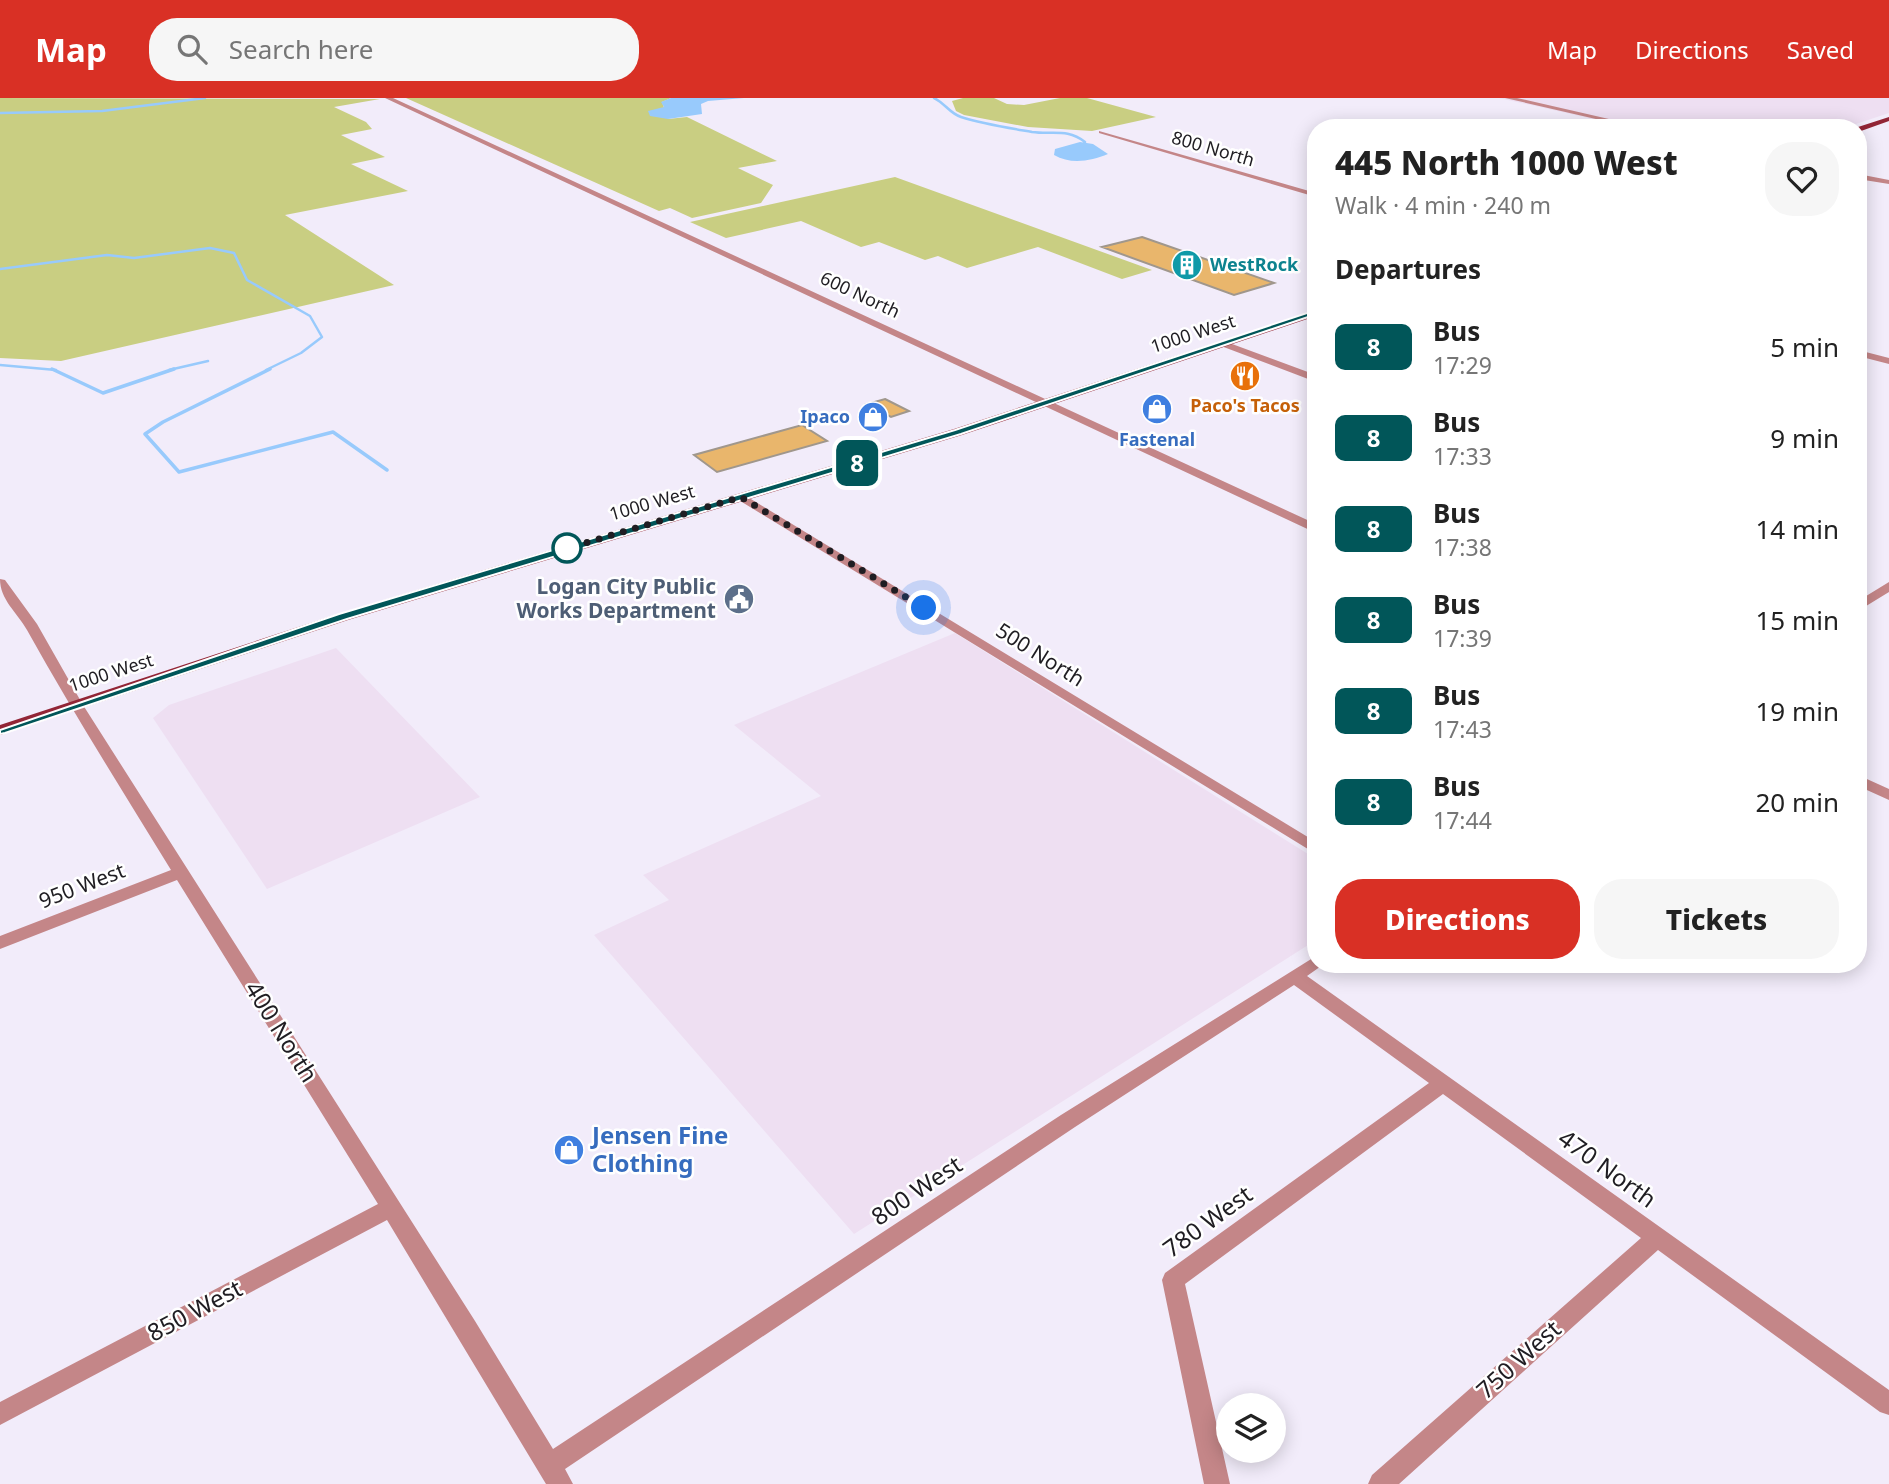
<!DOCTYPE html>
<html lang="en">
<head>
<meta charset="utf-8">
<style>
  :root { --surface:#fff; --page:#f6f6f6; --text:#222; --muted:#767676; --accent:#d93025 }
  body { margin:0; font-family:"Noto Sans",sans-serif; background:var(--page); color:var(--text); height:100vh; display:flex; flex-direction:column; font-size:26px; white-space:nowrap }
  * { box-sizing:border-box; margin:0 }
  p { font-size:23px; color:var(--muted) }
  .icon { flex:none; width:38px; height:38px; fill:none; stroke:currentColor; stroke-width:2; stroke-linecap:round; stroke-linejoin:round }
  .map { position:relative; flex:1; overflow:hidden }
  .panel { position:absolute; left:1307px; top:21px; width:560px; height:854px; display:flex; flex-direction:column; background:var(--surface); border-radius:28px; box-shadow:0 4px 18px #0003 }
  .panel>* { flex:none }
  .badge { padding:0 14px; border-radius:10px; font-size:24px; line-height:46px }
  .tools { position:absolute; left:1216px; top:1295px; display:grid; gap:14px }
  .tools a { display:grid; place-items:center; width:70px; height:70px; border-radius:50%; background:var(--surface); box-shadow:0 4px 18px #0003; font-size:35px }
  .you { position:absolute; width:35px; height:35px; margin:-18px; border:5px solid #fff; border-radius:50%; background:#1a73e8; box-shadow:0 0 0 10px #1a73e833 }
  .map>.badge { position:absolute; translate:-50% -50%; box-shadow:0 0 0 4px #fff }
  h2 { padding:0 28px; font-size:26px; line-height:63px }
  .round { display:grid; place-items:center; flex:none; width:74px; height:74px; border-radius:28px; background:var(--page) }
  .overview { display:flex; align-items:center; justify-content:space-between; height:119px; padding:0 28px }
  h1 { font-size:33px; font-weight:800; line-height:52px }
  .cta { display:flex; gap:14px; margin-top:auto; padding:14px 28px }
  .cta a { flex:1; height:80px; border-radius:28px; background:var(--accent); color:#fff; font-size:28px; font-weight:800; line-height:80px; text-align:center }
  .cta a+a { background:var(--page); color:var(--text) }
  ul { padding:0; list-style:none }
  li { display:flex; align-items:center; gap:21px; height:91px; padding:0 28px }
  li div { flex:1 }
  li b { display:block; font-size:26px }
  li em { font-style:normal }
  li .badge { min-width:77px; font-weight:700; text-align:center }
  header { display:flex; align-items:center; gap:42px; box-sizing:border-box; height:98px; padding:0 35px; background:var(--accent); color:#fff }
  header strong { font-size:33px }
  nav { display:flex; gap:38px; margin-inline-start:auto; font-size:24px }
  .search { width:490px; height:63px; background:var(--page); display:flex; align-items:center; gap:18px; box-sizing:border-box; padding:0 24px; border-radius:28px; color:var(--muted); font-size:26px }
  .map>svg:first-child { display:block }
</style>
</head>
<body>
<header>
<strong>Map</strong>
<div class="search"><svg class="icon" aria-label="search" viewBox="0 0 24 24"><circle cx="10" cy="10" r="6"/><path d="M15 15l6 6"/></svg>Search here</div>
<nav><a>Map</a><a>Directions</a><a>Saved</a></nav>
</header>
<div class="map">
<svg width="1889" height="1386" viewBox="0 0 1889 1386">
  <rect width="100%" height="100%" fill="#f2ecfa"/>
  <!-- industrial -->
  <path fill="#eedff2" d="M1499,0H1889V15L1844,30H1633Z
    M955,535L1316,761V842L854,1136L594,837L669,802L643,777L821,698L734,627Z
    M336,550L480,699L267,791L153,620L169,607Z"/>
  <!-- green -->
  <path fill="#c9ce82" d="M0,0L380,1L334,9L366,24L372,31L341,37L385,59L351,66L408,93L285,117L394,187L61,263L0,260Z
    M406,0H671L662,4L668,21L687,19L777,63L738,70L773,87L761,105L692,120L670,110L659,113Z
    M963,0H994L1007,6L1024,7L1060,0H1087L1156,19L1092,33L1028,29L964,17L956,13L952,3Z
    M895,79L1152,172L1122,181L1038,149L967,170L938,158L925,162L879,144L861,149L801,123L726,140L690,124Z"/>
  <!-- water -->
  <path fill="#98cafc" d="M671,0H744L708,3L701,6L702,16L668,21L650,18L648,13L664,9L661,4Z
    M1080,44L1093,46L1108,56C1091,63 1071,67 1054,57L1055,51Z"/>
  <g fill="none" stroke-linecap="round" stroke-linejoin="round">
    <!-- stream-far1 -->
    <path stroke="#98cafc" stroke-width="2.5" d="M934,0C945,5 949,15 961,19C983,26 1009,30 1032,34C1053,37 1067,30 1085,44L1082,48
      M0,15L102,13L205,0
      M0,171L107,157L134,160L210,150L234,155L247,182L310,218L322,239L301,255L266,272
      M0,267L56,272
      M169,272L208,263"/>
    <!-- stream -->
    <path stroke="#98cafc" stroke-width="3.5" d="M52,271L103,295L174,271
      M270,271L163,324L145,336L179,374L333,334L387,372"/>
  </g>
  <!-- building -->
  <path fill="#e9b66c" stroke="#a0978c" stroke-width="2" d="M1142,139L1274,185L1234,197L1102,149Z
    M885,301L909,313L891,319L867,306Z
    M802,327L827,343L717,374L694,357Z"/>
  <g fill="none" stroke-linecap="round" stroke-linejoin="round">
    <!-- minor -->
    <path fill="#c48688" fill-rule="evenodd" d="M385,0H393L1316,426V435Z
      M1505,0H1517L1648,30H1635Z
      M1099,33L1316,95V99L1099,35Z
      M1224,243L1316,277V284L1221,248V244Z
      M1858,252L1889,260V266L1858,258Z
      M741,395L1316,744V756L737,401V397Z
      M0,481L5,482L37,526L83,607L475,1223L553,1351L1061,1017L1316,858V866H1324L1307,878L1889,1292V1317L1880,1314L1658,1152L1399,1386H1368L1372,1377L1641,1140L1443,996L1185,1186L1230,1386H1204L1162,1182L1165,1175L1429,985L1294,887L1075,1029L565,1371L573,1386H546L387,1122L0,1327V1304L378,1106L177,782L0,851V838L171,772C122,692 72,613 27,532C17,514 0,502 0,481Z
      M1889,484V494L1858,513V503Z
      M1858,677L1889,691V702L1858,688Z"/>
    <!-- tertiary -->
    <path fill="#c48688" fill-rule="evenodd" d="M1858,76L1889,82V86L1858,81Z"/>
    <!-- primary -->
    <path fill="#922536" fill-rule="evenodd" d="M1889,19V23L1861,33L1855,30Z
      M1316,212V218L962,337L348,522L0,637V627L338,516L954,331Z"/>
  </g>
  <!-- line -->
  <path fill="#015659" stroke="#fff" stroke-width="2" d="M1313,213L1320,215L961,336L347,521L5,635L0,636V632L339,516L955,332Z"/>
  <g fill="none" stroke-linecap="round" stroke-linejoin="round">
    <!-- walk -->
    <path stroke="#1f1d22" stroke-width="7" stroke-dasharray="0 12.6" d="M567,450L565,451L741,399L924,510"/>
  </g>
  <!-- icons -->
  <defs>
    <g id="building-disc" transform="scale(1.575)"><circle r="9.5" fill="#0f9aa8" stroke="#fff"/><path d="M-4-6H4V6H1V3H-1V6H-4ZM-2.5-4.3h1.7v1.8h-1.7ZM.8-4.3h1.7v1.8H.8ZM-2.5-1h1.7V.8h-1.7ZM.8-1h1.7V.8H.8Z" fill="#fff"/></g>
    <g id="restaurant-disc" transform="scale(1.575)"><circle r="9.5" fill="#e8710a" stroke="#fff"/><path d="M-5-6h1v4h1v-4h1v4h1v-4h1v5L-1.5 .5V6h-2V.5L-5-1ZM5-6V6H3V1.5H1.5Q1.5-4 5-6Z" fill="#fff"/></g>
    <g id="shop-disc" transform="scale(1.575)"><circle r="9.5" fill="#3f7fe0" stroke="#fff"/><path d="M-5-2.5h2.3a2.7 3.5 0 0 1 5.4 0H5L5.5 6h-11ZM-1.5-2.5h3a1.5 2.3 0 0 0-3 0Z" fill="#fff"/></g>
    <g id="civic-disc" transform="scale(1.575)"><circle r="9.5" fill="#5c6f8a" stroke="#fff"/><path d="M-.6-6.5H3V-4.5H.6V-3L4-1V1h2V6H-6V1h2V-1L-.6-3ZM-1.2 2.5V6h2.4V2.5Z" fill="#fff"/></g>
  </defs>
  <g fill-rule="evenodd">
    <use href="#building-disc" x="1187" y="167"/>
    <use href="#restaurant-disc" x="1245" y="278"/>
    <use href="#shop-disc" x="1157" y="311"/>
    <use href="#shop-disc" x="873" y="319"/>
    <use href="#civic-disc" x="739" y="501"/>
    <use href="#shop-disc" x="569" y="1052"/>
  </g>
  <!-- markers -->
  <circle fill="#fff" stroke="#015659" stroke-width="3.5" cx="567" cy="450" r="14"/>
  <g text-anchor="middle" stroke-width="5" stroke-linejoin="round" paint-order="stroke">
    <!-- far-street labels -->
    <g font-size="18" fill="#1f1d22" stroke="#fff">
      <text transform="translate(1213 51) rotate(16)" y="6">800 North</text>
      <text transform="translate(860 197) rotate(25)" y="6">600 North</text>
      <text transform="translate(1193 236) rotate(-18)" y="6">1000 West</text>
      <text transform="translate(652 405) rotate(-16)" y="6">1000 West</text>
      <text transform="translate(111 575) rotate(-18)" y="6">1000 West</text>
    </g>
    <!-- far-culture labels -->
    <g font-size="18" font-weight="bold" fill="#0d838f" stroke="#fff" text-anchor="start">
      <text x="1210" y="173">WestRock</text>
    </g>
    <!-- far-food labels -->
    <g font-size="18" font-weight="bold" fill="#c56008" stroke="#fff">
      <text x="1245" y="314">Paco's Tacos</text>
    </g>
    <!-- far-shop labels -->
    <g font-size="18" font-weight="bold" fill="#366cbe" stroke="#fff" text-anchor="end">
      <text x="850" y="325">Ipaco</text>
      <text x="1157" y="348" text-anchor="middle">Fastenal</text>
    </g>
    <!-- service labels -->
    <g font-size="21" font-weight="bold" fill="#4e5e75" stroke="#fff" text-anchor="end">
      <text x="716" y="496">Logan City Public<tspan x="716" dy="24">Works Department</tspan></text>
    </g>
    <!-- street labels -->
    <g font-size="21" fill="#1f1d22" stroke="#fff">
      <text transform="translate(1040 557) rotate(32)" y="7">500 North</text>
      <text transform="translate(82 788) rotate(-21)" y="7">950 West</text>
    </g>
    <!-- near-street labels -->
    <g font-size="24" fill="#1f1d22" stroke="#fff">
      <text transform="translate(281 934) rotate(58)" y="8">400 North</text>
      <text transform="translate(1607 1071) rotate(36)" y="8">470 North</text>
      <text transform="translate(917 1093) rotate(-34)" y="8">800 West</text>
      <text transform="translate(1208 1124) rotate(-36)" y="8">780 West</text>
      <text transform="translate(195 1213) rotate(-28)" y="8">850 West</text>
      <text transform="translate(1519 1262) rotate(-42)" y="8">750 West</text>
    </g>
    <!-- near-shop labels -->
    <g font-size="24" font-weight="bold" fill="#366cbe" stroke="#fff" text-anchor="start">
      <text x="592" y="1046">Jensen Fine<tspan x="592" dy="28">Clothing</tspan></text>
    </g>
  </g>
</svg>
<div class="tools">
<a><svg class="icon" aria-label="layers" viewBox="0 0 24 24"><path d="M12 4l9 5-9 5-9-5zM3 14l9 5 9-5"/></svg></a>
</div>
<div class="you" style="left:924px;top:510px"></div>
<b class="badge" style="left:857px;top:365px;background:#015659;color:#fff">8</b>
<section class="panel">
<div class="overview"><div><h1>445 North 1000 West</h1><p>Walk · 4 min · 240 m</p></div><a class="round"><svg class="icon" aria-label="heart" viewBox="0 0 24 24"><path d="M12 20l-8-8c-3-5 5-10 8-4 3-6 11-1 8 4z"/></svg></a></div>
<h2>Departures</h2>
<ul>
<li><span class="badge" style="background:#015659;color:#fff">8</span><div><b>Bus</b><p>17:29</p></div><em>5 min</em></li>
<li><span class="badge" style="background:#015659;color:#fff">8</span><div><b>Bus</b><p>17:33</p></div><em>9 min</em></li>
<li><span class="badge" style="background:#015659;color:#fff">8</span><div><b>Bus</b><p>17:38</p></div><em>14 min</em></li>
<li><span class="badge" style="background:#015659;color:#fff">8</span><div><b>Bus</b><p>17:39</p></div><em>15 min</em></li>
<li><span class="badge" style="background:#015659;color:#fff">8</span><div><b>Bus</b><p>17:43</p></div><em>19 min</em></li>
<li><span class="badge" style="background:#015659;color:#fff">8</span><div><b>Bus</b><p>17:44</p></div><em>20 min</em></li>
</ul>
<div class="cta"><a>Directions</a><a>Tickets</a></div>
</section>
</div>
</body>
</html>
